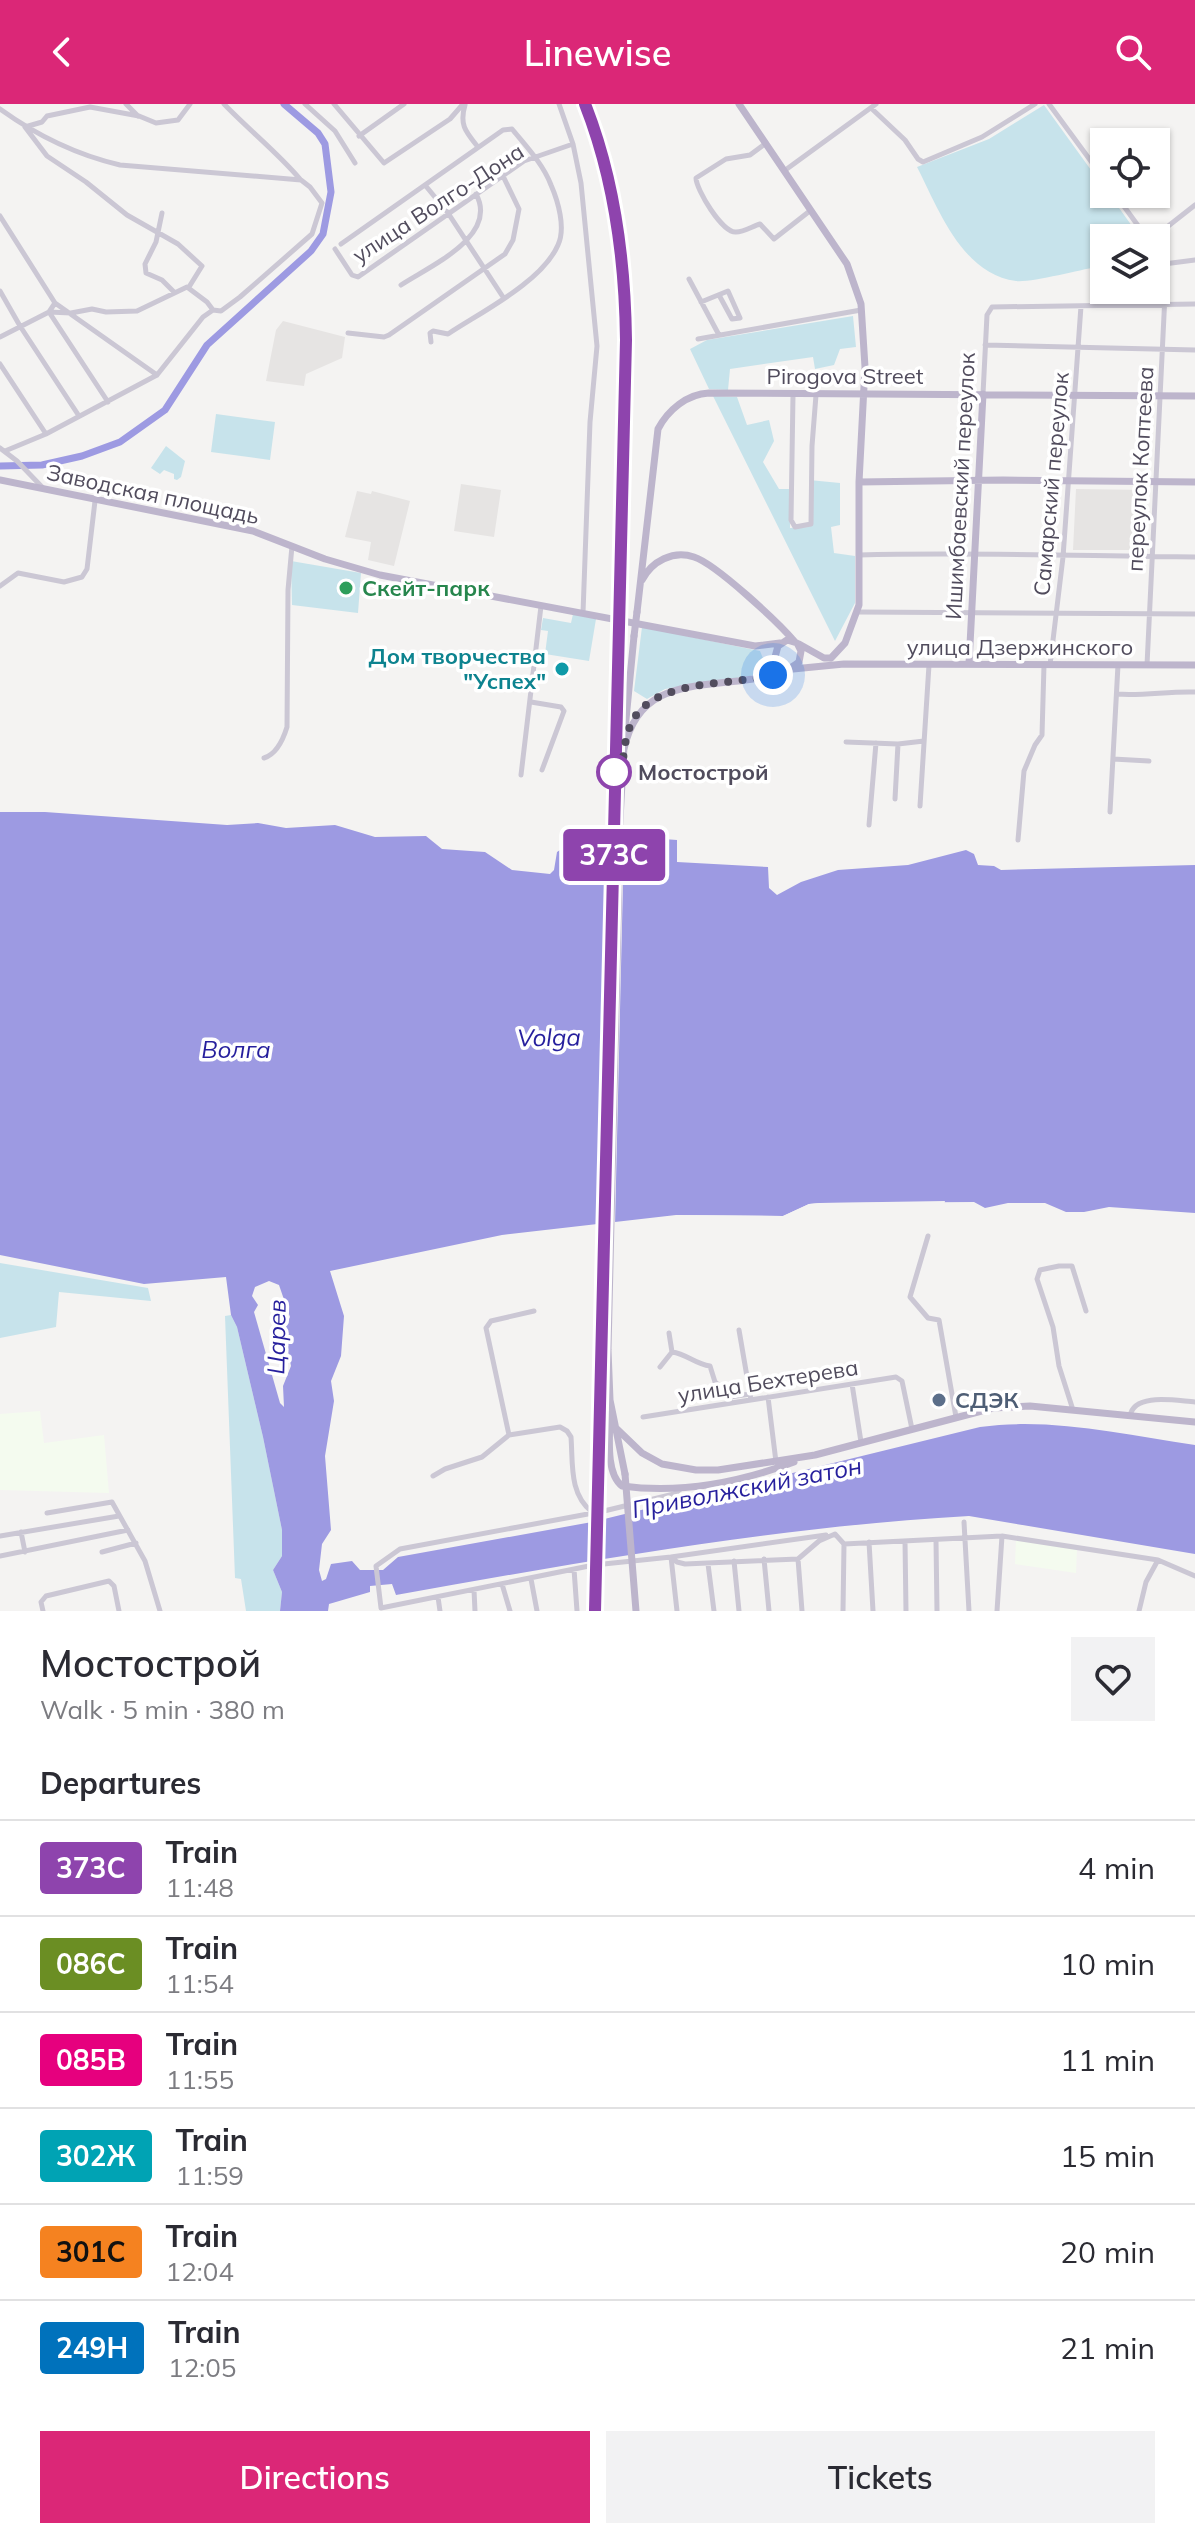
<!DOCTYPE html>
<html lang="en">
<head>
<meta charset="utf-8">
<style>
  :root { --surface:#fff; --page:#f2f2f3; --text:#2b2b33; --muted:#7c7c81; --line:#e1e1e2; --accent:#db2777 }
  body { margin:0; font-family:Mulish,sans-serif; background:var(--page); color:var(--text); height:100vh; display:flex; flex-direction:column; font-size:30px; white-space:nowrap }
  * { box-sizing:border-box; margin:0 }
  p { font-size:26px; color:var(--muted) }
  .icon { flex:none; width:44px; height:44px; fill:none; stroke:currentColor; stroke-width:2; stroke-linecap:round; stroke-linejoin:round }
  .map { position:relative; height:1507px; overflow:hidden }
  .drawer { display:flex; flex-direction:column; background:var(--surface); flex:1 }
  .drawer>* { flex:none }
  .badge { padding:0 16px; border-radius:6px; font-size:28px; line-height:52px }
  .controls { position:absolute; left:1090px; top:24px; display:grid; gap:16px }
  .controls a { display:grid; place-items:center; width:80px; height:80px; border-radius:0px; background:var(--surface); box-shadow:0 2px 6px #0004; font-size:40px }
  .you { position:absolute; width:40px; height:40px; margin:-20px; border:6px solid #fff; border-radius:50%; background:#1a73e8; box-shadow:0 0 0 12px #1a73e833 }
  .map>.badge { position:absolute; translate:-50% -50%; box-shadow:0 0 0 4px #fff }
  h2 { padding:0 40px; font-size:30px; line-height:72px }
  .round { display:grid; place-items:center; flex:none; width:84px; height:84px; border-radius:0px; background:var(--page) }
  .summary { display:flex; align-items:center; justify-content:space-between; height:136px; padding:0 40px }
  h1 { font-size:38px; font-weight:600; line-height:60px }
  .cta { display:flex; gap:16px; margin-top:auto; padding:16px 40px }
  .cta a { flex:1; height:92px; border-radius:0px; background:var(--accent); color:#fff; font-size:32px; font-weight:600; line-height:92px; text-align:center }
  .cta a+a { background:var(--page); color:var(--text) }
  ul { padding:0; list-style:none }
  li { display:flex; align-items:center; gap:24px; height:96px; padding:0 40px; border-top:2px solid var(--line) }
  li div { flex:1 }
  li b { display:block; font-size:30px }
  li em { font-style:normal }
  li .badge { min-width:88px; font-weight:700; text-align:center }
  header { display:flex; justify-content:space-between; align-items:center; height:104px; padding:0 40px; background:var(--accent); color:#fff; font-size:36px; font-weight:600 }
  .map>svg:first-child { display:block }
</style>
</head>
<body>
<header><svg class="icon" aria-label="back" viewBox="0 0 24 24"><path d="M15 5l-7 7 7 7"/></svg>Linewise<svg class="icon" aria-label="search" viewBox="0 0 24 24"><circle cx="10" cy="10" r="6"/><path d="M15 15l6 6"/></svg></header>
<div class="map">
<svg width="1195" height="1507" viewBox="0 0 1195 1507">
  <rect width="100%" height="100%" fill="#f4f3f2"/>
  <!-- commercial -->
  <path fill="#f4fbef" d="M40,1307L44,1339L104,1331L109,1389L0,1386V1310Z
    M1016,1435L1077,1445L1076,1469L1015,1460Z"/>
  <!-- education -->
  <path fill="#e6e4e3" d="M283,217L345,233L342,254L306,270L304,282L266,277L276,226Z
    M461,380L501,386L494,433L454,427Z
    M1076,385L1148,386L1146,446H1073Z
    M357,387L371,390L372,387L410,397L394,462L368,456L371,438L345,433Z"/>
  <!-- green -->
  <path fill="#c7e3eb" d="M1044,1L1104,84V90H1109L1137,129L1130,134H1104V156L1096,163C1080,166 1029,179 1016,177C962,170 939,106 917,63L989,35Z
    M853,212L856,243L840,245L834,261L815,265L813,253L730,265L728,286L709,285L690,245L707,236Z
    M713,292L737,293L747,321L769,316L774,337L763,358L779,385H790V424L809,423L811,420L809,376L840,379V421L831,423L834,449L855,452V499L835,537Z
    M216,310L275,318L270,356L211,348Z
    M166,342L185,357L181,373L177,376L174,375V370L164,366L160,370L151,364Z
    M291,457L361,469L358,509L292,501Z
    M573,510L596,515L589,557L545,550L548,527L541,526L543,514L571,519Z
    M642,523L760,547L769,569L665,585L647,595L634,587Z
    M0,1159L148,1184L151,1197L59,1188L56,1223L0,1234Z
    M231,1211L237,1223L263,1333L282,1426V1452L273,1466L282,1488L280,1507H246L241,1475L235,1474L225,1212Z"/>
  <!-- water -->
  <path fill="#9d9ae2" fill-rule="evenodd" d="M0,708H45L227,721L258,719L286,724L335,721L375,733L426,732L442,745L485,748L512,766L550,770L554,766L557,748L570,739L572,734L604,732L616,739H625C635,734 637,724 650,725V734L677,736V758L768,763L769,784L777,791L801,778L838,766L908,761L966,746L974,750L978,761L994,762L1001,766L1195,761V1109L1109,1103L1084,1108H1066L1045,1099H1008L985,1104L974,1098L820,1099L809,1100L783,1112L676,1111L502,1131L330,1167L344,1212L341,1252L331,1277L334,1297L325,1352L331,1426L322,1440L319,1466L322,1477L326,1475L331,1460L352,1457L360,1466H383L398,1453L592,1418L980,1323C1052,1313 1124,1331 1195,1341V1450L969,1412C776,1423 587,1457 396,1491L392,1480L370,1482V1488L329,1500L328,1507H280L282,1488L273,1466L282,1452V1426L263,1333L237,1223L231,1211L226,1173L144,1180L0,1151ZM269,1177L279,1181L290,1213L284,1226L291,1262L283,1282L284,1303L280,1299L254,1208L258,1201L252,1192L255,1183Z"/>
  <!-- pier -->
  <path fill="#f4f3f2" d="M613,733L624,735L615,1121L604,1123Z
    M945,1097L944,1101L813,1103L783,1116L676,1115V1111L783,1112L809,1100L820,1099Z"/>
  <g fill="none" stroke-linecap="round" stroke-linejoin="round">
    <!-- river -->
    <path stroke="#9d9ae2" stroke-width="7" d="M0,362L42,361L82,352L120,338L165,306L207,241L311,147L323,130L331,88L325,40L318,29L284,0"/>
    <!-- minor -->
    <path stroke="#cbc7d4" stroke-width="5" d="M126,0L138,12
      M224,0C249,26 277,48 300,75
      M305,0L335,27L355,59
      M334,0L384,59L450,15L463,0
      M559,0L573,40L581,79L597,242L590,318L583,509
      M1049,0L1104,75
      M465,1C459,21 466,28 478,43
      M871,4L905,36L918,55L923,58L982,33L1035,0
      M0,5C36,31 77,51 120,61L301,76L310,83L322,99L312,130L240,193L221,207L213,206
      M359,32L404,0
      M766,39L750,51L726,55L696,74C696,85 722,129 736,128C744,128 753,122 760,120L774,135L811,106
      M784,67L876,0
      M425,81L448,109L503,193
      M1115,90L1147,134
      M162,109L156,138L145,160L146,169L162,176L174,188
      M0,112L55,199L49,208L108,298
      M1153,134L1195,101
      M341,140L503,26L512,25C526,42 543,60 551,81C558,97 566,124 558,141C542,178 481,208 448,230L433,227L430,229L431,238
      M335,145L352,171L358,173L524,57L573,40
      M1164,160L1195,156
      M689,175L719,231
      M401,181C430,162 499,132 476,90
      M189,183L202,162L178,140L127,111L86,78L47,52L25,23L42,18L47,12L90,3L139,12L156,19L178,16L190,0
      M0,187L20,222L79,312
      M701,198L728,187L740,214L732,215L719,191
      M55,199L157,271
      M348,229L384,233L389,231L505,150L513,136L519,105L503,72
      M0,233L49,208L71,209L92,205L106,208L137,207L187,183L207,198L213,206
      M698,235L861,206
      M985,241L1195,246
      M0,260L46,330
      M983,290L987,211L992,203L1195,200
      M793,291L791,416L795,423L811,420L812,342L816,291
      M0,344L17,357L43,384
      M5,347L46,330L157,271L203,213L213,206
      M859,451C971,448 1083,452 1195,453
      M0,482L18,469L64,478L82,473L87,465L95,397
      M858,508L1195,510
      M1050,561L1063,453L1081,202
      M1147,561L1166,170L1164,160L1156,147
      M1117,590C1143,592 1169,587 1195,588
      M531,598L561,603L564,607L542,666
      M846,638L898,640L924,637
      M264,654C277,650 283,636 287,623L288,486L292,442
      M1113,655L1149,657
      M521,671L541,502
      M895,695L898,640
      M920,702L929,561
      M1110,708L1118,561
      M869,721L876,639
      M1018,736L1024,667L1035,641L1042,631L1044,561
      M928,1132L910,1193L928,1214L939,1216L956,1313
      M739,1226L751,1296
      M669,1229L672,1248C687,1250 695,1260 710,1262L715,1278L729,1290L731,1299
      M660,1263L672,1248
      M852,1280L861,1338
      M730,1293L750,1290
      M768,1293L776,1358
      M1073,1306L1059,1262L1053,1223L1037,1175L1040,1166L1059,1162H1072L1086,1207
      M1130,1312C1134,1288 1177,1297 1195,1298
      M643,1313L896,1273L902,1277L912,1325
      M509,1331L486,1224L491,1217L534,1207
      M433,1372L445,1365L482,1353L509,1331L560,1323L567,1327L571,1333C573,1360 569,1390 592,1408
      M47,1409L112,1398L145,1457L160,1507
      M964,1418L969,1507
      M21,1428L25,1448
      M0,1432L119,1412
      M936,1436L937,1507
      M905,1437L906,1507
      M869,1438L873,1507
      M102,1448L136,1439
      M0,1452L128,1426
      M764,1455L769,1507
      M798,1455L802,1507
      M734,1457L739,1507
      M708,1460L714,1507
      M574,1465L577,1507
      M531,1475L537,1507
      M502,1480L510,1507
      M474,1486L475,1507
      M438,1493L440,1507
      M381,1504L594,1461L671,1453L677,1458L685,1460L798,1455L819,1437L835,1430L844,1440L1002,1432L1158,1456L1195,1472
      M381,1504L376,1462L400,1445L604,1407L674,1390L682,1384
      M43,1507L41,1498L46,1492L109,1477L114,1482L119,1507
      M677,1507L671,1453L826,1431
      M843,1507L844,1440
      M997,1507L1002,1432
      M1139,1507L1146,1478L1158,1456"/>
    <!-- major -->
    <path stroke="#bdb5cc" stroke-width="7" d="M739,0L847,160L861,200L865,263L859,378V501L845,539L831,554H824L799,540
      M0,376L253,427L325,455L380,471L755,542L780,539
      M859,378L1003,376L1195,378
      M642,476C652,457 673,446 694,453C716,460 779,519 795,538
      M637,508L658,325C668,306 687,290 709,289L1195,292
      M969,560L983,290
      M625,626L634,532
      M624,645C639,576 694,584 753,575C769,572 786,569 799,558L801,547L797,539L787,536L778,542L775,553C779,561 784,564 793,565L844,560L1195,561
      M620,731L608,1246L610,1296L625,1370
      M619,734L624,642
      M610,1310C610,1330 605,1369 622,1382C681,1390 738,1379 794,1358
      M617,1325L642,1349L662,1360L696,1366H718L815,1351L993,1304L1030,1302L1195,1318"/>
    <!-- rail -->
    <path stroke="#b0adb3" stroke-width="2" d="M585,0C615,76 625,155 626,236L595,1507"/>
    <!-- major-bridge -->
    <path stroke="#bdb5cc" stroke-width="7" d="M634,532L637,508
      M625,1370L636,1507"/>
  </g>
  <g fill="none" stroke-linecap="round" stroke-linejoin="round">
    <!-- line casing -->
    <g stroke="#fff" stroke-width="18">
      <path id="line" d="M585,0C615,76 625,155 626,236L595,1507"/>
    </g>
    <!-- line -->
    <use href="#line" stroke="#8e44ad" stroke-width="12"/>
    <!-- walk -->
    <path stroke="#514c5d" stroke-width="8" stroke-dasharray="0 14.4" d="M614,668L622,672C623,654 624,634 632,618C654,574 731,582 773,571"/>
  </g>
  <!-- markers -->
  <circle fill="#2e9e5b" stroke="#fff" stroke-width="3" cx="346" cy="484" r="8"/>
  <circle fill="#0f9aa8" stroke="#fff" stroke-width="3" cx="562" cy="565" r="8"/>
  <circle fill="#fff" stroke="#8e44ad" stroke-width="4" cx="614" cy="668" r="16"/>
  <circle fill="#5c6f8a" stroke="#fff" stroke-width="3" cx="939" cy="1296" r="8"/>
  <g text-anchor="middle" stroke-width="7" stroke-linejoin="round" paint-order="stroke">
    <!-- street labels -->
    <g font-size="22" fill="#514c5d" stroke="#fff">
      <text transform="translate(438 99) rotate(-33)" y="8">улица Волго-Дона</text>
      <text x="845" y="280">Pirogova Street</text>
      <text transform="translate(1140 365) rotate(-87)" y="8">переулок Коптеева</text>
      <text transform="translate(1051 380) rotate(-85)" y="8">Самарский переулок</text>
      <text transform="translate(960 382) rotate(-87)" y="8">Ишимбаевский переулок</text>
      <text transform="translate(153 390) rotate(12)" y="8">Заводская площадь</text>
      <text x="1020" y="551">улица Дзержинского</text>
      <text transform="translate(768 1277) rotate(-9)" y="8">улица Бехтерева</text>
    </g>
    <!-- leisure labels -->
    <g font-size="22" font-weight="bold" fill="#27864d" stroke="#fff" text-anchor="start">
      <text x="362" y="492">Скейт-парк</text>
    </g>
    <!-- culture labels -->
    <g font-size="22" font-weight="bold" fill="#0d838f" stroke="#fff" text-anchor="end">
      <text x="546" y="560">Дом творчества<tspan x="546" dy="25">"Успех"</tspan></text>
    </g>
    <!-- stop labels -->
    <g font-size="22" font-weight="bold" fill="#514c5d" stroke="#fff" text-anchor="start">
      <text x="638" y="676">Мостострой</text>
    </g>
    <!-- service labels -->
    <g font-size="22" font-weight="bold" fill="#4e5e75" stroke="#fff" text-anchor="start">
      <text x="955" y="1304">СДЭК</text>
    </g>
    <!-- water labels -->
    <g font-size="24" font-style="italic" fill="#261f9d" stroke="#fff">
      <text transform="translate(549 934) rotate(-1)" y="8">Volga</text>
      <text x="236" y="954">Волга</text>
      <text transform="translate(277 1233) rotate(-89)" y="8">Царев</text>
      <text transform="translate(747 1384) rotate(-11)" y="8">Приволжский затон</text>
    </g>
  </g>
</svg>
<div class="controls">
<a><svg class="icon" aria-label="locate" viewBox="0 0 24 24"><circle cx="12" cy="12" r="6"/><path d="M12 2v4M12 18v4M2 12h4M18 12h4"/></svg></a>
<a><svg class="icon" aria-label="layers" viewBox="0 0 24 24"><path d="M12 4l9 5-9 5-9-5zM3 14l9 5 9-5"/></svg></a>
</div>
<div class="you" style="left:773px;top:571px"></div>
<b class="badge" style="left:614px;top:751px;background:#8e44ad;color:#fff">373C</b>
</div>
<section class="drawer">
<div class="summary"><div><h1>Мостострой</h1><p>Walk · 5 min · 380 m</p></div><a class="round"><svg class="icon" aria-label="heart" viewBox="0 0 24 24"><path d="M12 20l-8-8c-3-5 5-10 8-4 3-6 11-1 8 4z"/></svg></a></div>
<h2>Departures</h2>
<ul>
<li><span class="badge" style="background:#8e44ad;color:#fff">373C</span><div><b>Train</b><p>11:48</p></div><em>4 min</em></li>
<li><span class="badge" style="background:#6b8e23;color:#fff">086С</span><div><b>Train</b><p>11:54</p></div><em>10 min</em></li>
<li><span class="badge" style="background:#e6007e;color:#fff">085В</span><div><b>Train</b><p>11:55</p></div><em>11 min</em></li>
<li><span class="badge" style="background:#00a3b4;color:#fff">302Ж</span><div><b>Train</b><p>11:59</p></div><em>15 min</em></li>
<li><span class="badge" style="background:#f58220;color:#111">301С</span><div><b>Train</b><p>12:04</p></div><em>20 min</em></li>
<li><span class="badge" style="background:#0072bc;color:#fff">249Н</span><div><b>Train</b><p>12:05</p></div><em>21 min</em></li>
</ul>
<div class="cta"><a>Directions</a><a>Tickets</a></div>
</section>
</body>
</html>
